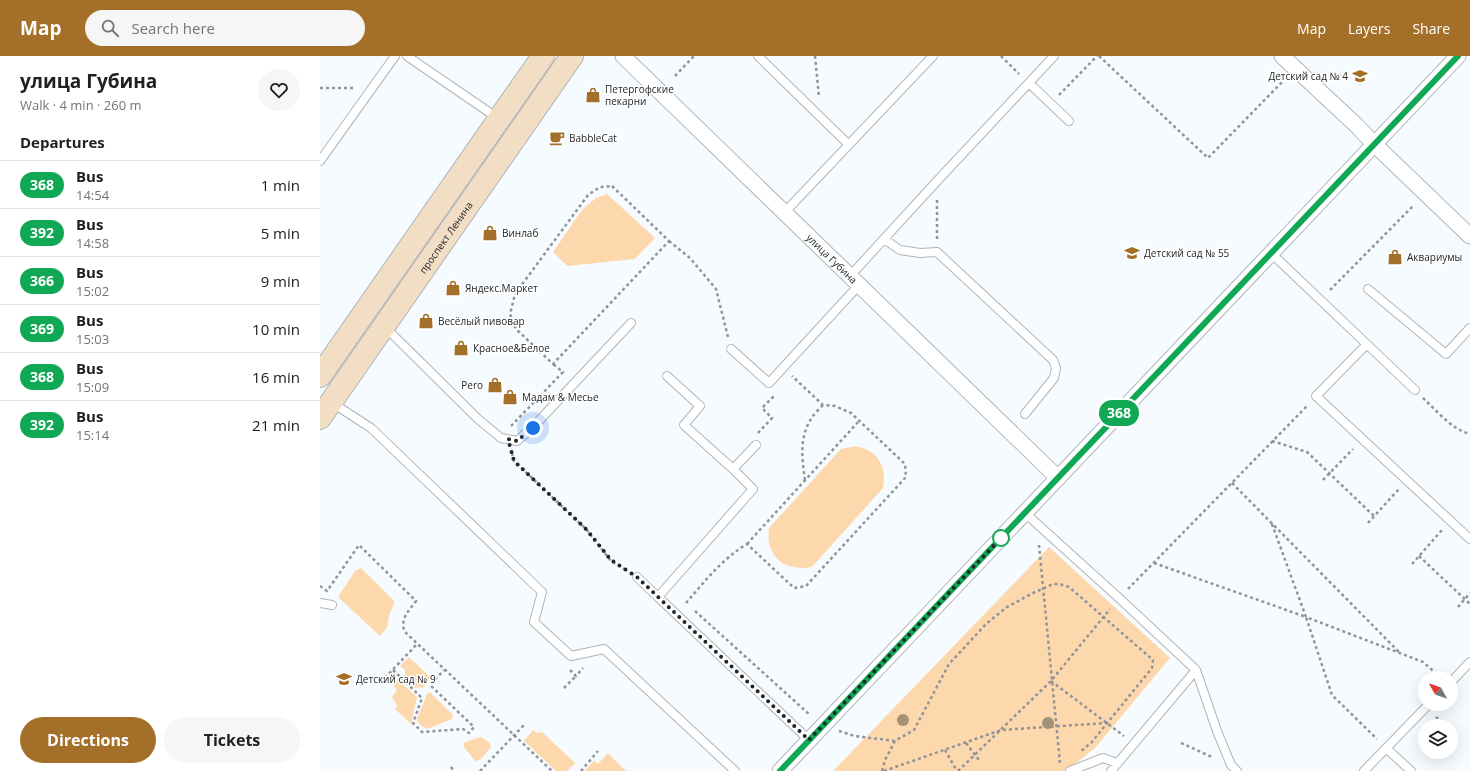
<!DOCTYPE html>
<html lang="en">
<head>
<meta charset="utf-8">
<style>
  :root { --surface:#fff; --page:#f6f6f6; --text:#202124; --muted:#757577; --line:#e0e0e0; --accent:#a47029 }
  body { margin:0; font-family:"Open Sans",sans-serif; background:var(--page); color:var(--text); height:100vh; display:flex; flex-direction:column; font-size:15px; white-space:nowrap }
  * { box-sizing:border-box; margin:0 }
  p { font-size:13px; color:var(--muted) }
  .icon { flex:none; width:22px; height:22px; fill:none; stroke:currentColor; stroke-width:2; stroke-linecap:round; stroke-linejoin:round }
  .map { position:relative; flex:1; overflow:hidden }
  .sheet { display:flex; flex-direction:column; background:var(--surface); width:320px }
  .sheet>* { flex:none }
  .badge { padding:0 8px; border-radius:13px; font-size:14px; line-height:26px }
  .needle { width:26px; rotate:310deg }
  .buttons { position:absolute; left:1098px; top:615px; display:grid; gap:8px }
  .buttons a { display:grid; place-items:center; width:40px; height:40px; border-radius:50%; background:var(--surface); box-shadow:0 4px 16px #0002; font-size:20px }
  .you { position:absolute; width:20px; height:20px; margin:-10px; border:3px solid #fff; border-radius:50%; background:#1a73e8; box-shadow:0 0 0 6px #1a73e833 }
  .map>.badge { position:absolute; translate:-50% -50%; box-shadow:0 0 0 2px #fff }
  h2 { padding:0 20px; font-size:15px; line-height:36px }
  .round { display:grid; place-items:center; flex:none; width:42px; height:42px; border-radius:21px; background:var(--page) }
  .summary { display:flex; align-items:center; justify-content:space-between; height:68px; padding:0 20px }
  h1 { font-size:19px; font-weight:700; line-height:30px }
  .button { display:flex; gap:8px; margin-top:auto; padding:8px 20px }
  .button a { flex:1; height:46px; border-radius:24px; background:var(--accent); color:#fff; font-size:16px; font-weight:700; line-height:46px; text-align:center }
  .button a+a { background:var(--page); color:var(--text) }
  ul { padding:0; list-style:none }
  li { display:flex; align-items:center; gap:12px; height:48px; padding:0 20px; border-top:1px solid var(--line) }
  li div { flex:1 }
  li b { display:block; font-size:15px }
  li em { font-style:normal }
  li .badge { min-width:44px; font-weight:700; text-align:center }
  header { display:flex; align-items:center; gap:24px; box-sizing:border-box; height:56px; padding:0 20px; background:var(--accent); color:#fff }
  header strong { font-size:19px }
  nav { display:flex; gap:22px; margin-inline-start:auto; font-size:14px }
  .search { width:280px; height:36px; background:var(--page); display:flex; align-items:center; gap:10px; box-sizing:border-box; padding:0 14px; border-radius:22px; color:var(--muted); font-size:15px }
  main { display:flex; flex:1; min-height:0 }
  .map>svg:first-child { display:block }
</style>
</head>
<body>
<header>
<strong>Map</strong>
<div class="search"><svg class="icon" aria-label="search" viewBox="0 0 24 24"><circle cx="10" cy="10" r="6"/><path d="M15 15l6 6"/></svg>Search here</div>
<nav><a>Map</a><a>Layers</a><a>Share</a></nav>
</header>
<main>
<section class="sheet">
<div class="summary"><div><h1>улица Губина</h1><p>Walk · 4 min · 260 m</p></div><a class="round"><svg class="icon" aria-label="heart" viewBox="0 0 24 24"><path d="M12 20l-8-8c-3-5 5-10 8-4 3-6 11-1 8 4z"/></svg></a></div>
<h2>Departures</h2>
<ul>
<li><span class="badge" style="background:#10a855;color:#fff">368</span><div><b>Bus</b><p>14:54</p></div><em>1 min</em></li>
<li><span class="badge" style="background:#10a855;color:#fff">392</span><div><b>Bus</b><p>14:58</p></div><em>5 min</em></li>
<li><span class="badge" style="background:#10a855;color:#fff">366</span><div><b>Bus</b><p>15:02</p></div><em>9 min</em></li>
<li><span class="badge" style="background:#10a855;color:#fff">369</span><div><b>Bus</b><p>15:03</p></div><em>10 min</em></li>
<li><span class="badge" style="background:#10a855;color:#fff">368</span><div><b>Bus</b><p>15:09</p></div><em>16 min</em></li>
<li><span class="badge" style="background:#10a855;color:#fff">392</span><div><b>Bus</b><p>15:14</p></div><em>21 min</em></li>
</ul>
<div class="button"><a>Directions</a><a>Tickets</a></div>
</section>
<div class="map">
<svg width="1150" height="715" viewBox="0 0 1150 715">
  <rect width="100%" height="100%" fill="#f6fbff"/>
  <!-- green -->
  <path fill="#fdd8ac" d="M287,138L335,182L315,203L247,210L233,196L262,154L276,142Z
    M535,390C558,394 567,410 563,432L492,511C464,516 445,500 449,472L521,393Z
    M729,491L850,602L776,691L755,708L757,715H513Z
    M41,512L74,545C74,551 70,555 69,560C66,573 70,569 60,580L18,541L35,515Z
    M89,601L111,622L102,633L100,631L95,632L85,622V614L80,610Z
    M73,619L97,641L91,668L75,653L77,650L72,641L77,634L69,623Z
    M110,636L133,659L132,663L107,673C102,670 98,669 97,663L107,638Z
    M213,674L217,677L222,676L255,707L247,715H236L204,685Z
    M161,681L170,687L171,691L160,704L155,705L144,691V687L151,684Z
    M288,697L306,715H264L274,705L278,708Z"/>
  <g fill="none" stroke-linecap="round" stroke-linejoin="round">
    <!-- lane casing -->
    <g stroke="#b0b5b8" stroke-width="10">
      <path id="lane" d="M87,0L179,63
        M438,0L529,89
        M709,27L749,65
        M0,105L75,0
        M464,157L613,0
        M564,183L580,194L600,197L617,196L733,304L736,312L734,322L705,358
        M951,197L1095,334
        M530,220L618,124L734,0
        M1048,233L1126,298L1150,272
        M65,271L158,363L181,382L197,385L213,371L311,267
        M1047,288L996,340L1150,483
        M411,293L449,327L539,229
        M347,320L380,350L364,369L413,413
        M11,346L51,372L222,536L214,566L251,600L284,593L415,715
        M436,389L413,413L433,433L338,541L489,684
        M705,457L799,542L876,614L897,675L911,709L917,715
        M317,521L338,541
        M0,547L12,549
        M1131,626L1150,606
        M1066,692L1091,715
        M750,715L783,702L797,707
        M791,715L876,614
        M1044,715L1109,648"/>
    </g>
    <!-- street casing -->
    <g stroke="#b0b5b8" stroke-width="17">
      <g id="street">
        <path id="s1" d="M303,0L738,422"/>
        <path d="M962,0L1036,69L1054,88L1150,180"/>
        <path d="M460,715L1138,0"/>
      </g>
    </g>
    <!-- secondary casing -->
    <g stroke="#b0b5b8" stroke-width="24">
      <g id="secondary">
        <path d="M0,320L223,0"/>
        <path id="s2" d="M0,362L252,0"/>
      </g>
    </g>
    <!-- path -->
    <path stroke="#919497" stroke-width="2.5" stroke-dasharray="3 3" stroke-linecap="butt" d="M495,0L499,41
      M681,0L699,18
      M779,0L888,102L964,24
      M355,20L374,0
      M0,32H35
      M739,39L777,0
      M292,130L349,185L233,308L196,273L190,258L195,238L268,139L280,131Z
      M617,183V144
      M349,185L370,202L396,233L408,281
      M1010,234L1093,150
      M1103,342C1117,355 1131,373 1150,378
      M191,370L243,316L233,308
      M438,377L452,362L442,352L454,340
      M952,385L987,396L1054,460
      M192,397L194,405L266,473L291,505L306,514
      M485,424C482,403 479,382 491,363C494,358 499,353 503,349
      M1003,424L1033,393
      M912,427L1079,596
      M1048,467L1079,433
      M952,468L986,561L1103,606L1119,620
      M427,488L539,365
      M719,489L740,707
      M1099,500L1150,548
      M834,507L986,561L1012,639L1057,683
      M1092,508L1122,474
      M0,530L7,535L39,489L96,545C88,556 81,561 84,575L232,715
      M808,533L988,349
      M366,547C385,525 402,503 427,488L474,532L486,530L586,421L585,408L531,357L515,350L503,349L472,320
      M1138,551L1150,537
      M375,555L490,659
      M73,614L102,642L93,667L102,676L143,673L149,677L154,671L110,629L124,614
      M250,614L256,620L263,612
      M65,622L97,588
      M731,625L804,680
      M244,632L256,620
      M1116,661L1123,667
      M519,675L535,680L575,685
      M646,687L659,704
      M861,687L892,701
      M625,694L637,715
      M131,711L134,715
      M160,715L204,669
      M261,715L278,695
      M562,715L565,704L575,685L594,674L629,608L666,568L687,551L713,537L733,528H739L749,531L833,604L832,612L771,687L761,695
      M564,715L681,674L786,667
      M638,715L731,625L790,553"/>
    <!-- lane -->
    <use href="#lane" stroke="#fff" stroke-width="8"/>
    <!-- street -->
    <use href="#street" stroke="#fff" stroke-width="15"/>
    <!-- secondary -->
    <use href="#secondary" stroke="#f1dec4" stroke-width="22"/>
  </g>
  <!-- trees -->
  <g fill="#a39276">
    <circle cx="583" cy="664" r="6"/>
    <circle cx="728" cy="667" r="6"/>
  </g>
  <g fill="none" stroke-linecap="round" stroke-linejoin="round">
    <!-- line casing -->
    <g stroke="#fff" stroke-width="9">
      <path id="line" d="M460,715L1138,0"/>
    </g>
    <!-- line -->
    <use href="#line" stroke="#10a855" stroke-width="6"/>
    <!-- walk -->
    <path stroke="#232526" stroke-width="4" stroke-dasharray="0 7.2" d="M213,372L197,385L188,383L194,405L266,473L291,504L317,521L489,684L681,482"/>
  </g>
  <!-- icons -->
  <defs>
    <g id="school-bare" transform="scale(1.2)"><path d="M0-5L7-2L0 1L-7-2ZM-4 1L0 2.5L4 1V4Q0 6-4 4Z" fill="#a47029" stroke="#fff" stroke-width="2.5" paint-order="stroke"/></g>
    <g id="shop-bare" transform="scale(1.2)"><path d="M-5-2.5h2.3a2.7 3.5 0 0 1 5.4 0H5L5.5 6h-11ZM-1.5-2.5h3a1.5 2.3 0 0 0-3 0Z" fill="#a47029" stroke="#fff" stroke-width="2.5" paint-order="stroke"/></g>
    <g id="cafe-bare" transform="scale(1.2)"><path d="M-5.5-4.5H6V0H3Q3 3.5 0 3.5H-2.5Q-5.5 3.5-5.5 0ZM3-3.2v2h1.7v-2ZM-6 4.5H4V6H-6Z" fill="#a47029" stroke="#fff" stroke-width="2.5" paint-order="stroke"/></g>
  </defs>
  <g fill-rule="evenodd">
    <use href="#school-bare" x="1040" y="20"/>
    <use href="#shop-bare" x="273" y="39"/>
    <use href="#cafe-bare" x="237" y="82"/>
    <use href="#shop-bare" x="170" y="177"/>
    <use href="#school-bare" x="812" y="197"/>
    <use href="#shop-bare" x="1075" y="201"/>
    <use href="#shop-bare" x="133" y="232"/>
    <use href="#shop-bare" x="106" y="265"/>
    <use href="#shop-bare" x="141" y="292"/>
    <use href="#shop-bare" x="175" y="329"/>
    <use href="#shop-bare" x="190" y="341"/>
    <use href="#school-bare" x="24" y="623"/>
  </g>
  <!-- markers -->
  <circle fill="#fff" stroke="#10a855" stroke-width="2" cx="681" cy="482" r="8"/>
  <g text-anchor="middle" stroke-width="3" stroke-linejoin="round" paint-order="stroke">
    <!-- poi labels -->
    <g font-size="10" fill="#232526" stroke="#fff" text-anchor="start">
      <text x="1028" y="24" text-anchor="end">Детский сад № 4</text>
      <text x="285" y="37">Петергофские<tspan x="285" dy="12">пекарни</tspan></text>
      <text x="249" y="86">BabbleCat</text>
      <text x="182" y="181">Винлаб</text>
      <text x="824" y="201">Детский сад № 55</text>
      <text x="1087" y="205">Аквариумы</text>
      <text x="145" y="236">Яндекс.Маркет</text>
      <text x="118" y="269">Весёлый пивовар</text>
      <text x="153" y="296">Красное&amp;Белое</text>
      <text x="163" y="333" text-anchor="end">Pero</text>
      <text x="202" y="345">Мадам &amp; Месье</text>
      <text x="36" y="627">Детский сад № 9</text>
    </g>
    <!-- street labels -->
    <g font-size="10" fill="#232526" stroke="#fff">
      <text dy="4" stroke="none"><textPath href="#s2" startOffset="220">проспект Ленина</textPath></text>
      <text dy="4" stroke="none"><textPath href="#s1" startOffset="291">улица Губина</textPath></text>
    </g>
  </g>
</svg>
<div class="buttons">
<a><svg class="needle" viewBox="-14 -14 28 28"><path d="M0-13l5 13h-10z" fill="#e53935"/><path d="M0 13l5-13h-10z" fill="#757577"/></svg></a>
<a><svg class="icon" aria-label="layers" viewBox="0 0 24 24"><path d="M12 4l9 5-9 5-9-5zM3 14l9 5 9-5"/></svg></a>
</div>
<div class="you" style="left:213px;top:372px"></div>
<b class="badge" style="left:799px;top:357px;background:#10a855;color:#fff">368</b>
</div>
</main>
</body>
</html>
